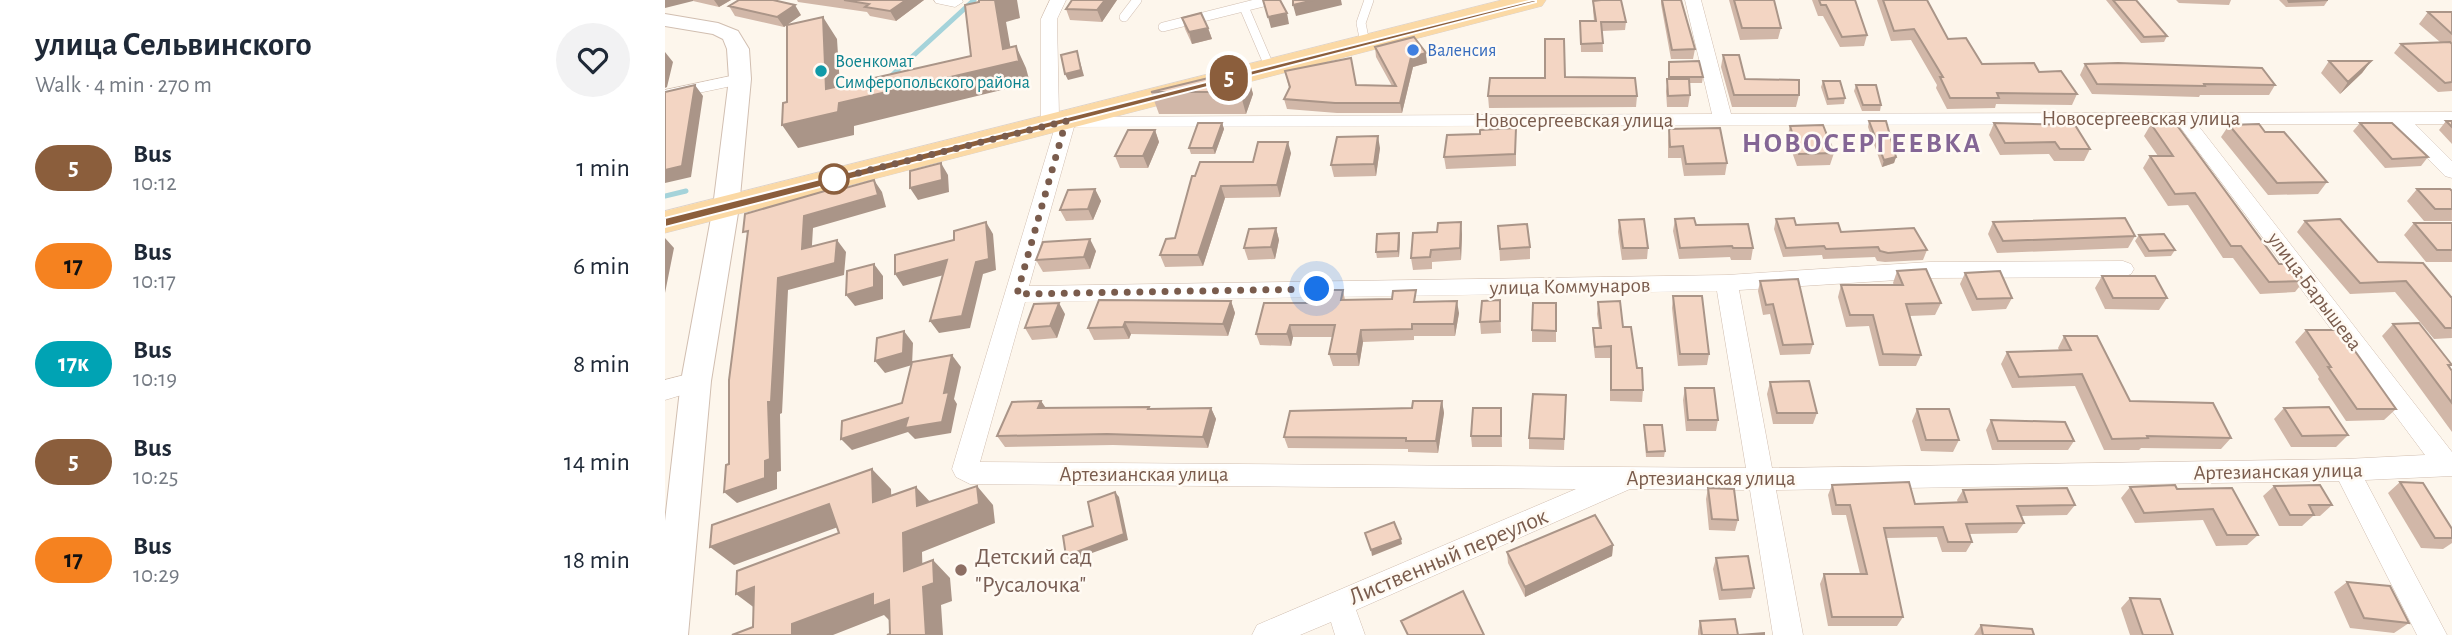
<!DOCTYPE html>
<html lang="en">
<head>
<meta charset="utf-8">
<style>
  :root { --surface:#fff; --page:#f2f2f3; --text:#1f2937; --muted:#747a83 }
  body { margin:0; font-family:"Alegreya Sans",sans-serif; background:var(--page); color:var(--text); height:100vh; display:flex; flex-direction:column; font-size:26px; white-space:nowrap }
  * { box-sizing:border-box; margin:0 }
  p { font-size:23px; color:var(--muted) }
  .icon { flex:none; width:38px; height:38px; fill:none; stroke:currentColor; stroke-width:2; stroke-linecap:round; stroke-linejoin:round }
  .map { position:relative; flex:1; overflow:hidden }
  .drawer { display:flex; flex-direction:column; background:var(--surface); width:665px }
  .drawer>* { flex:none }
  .badge { padding:0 14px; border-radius:23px; font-size:24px; line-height:46px }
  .you { position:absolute; width:35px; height:35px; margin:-18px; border:5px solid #fff; border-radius:50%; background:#1a73e8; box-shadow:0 0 0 10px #1a73e833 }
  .map>.badge { position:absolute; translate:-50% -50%; box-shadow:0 0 0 4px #fff }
  .round { display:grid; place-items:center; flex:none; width:74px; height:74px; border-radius:37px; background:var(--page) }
  .headline { display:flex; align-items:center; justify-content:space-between; height:119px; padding:0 35px }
  h1 { font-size:33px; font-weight:600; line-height:52px }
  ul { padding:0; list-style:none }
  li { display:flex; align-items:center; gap:21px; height:98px; padding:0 35px }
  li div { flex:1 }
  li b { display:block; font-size:26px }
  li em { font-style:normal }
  li .badge { min-width:77px; font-weight:700; text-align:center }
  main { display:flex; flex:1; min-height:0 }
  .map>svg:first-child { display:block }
</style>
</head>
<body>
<main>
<section class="drawer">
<div class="headline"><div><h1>улица Сельвинского</h1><p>Walk · 4 min · 270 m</p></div><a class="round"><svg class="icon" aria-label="heart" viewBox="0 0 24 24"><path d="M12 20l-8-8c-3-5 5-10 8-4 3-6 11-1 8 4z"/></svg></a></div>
<ul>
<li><span class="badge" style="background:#8b5e3c;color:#fff">5</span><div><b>Bus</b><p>10:12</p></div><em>1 min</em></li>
<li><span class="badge" style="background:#f58220;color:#111">17</span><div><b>Bus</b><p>10:17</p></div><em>6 min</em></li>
<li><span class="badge" style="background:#00a3b4;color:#fff">17к</span><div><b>Bus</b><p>10:19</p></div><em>8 min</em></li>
<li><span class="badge" style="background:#8b5e3c;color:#fff">5</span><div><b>Bus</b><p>10:25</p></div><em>14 min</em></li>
<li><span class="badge" style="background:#f58220;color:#111">17</span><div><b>Bus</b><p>10:29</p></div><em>18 min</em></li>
</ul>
</section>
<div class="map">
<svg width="1787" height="635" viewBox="0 0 1787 635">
  <rect width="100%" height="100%" fill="#fdf6ec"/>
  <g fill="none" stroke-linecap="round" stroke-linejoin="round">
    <!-- stream -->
    <path stroke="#a5d3da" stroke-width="5" d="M225,77L309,0
      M0,196L21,191"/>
    <!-- service casing -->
    <g stroke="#d1beb0" stroke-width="10">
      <path id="service" d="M579,7L605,68
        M459,17L472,0
        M498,27L606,0
        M700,43L696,23L704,0"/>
    </g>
    <!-- minor casing -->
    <g stroke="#d1beb0" stroke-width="1">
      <path id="minor" d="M269,0H297L298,2L290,7L271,3Z
        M385,0H401L392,19L394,117L1047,114L1020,0H1036L1066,114L1787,112V124H1750L1787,161V178L1780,176L1729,124H1532L1787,452V476L1700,480L1782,635H1752L1674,481L1111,490L1138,635H1108L1085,490L965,489L691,610L700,635H670L666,622L635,635H587L592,625L911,489L305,484L291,477L287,469L389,130L378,129L376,125V19ZM1513,124L1760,455L1681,459L1107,468L1074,290L1264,278L1458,277L1466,274L1469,269L1466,264L1458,261L1264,262L1062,275L364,286L409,127ZM1052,291L1081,468L315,462L360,302Z
        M75,74L84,79L81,83L0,100V90Z
        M31,372L40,374L43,381L40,388L0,400V380Z"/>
    </g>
    <!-- tertiary casing -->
    <g stroke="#d1beb0" stroke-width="2">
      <path id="tertiary" d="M0,14L53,23L73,31L84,49L86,79L74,207L46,381L23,635H0V521L16,381L48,207L64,79L62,49L58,39L48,34L0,26Z"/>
    </g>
    <!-- primary casing -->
    <g stroke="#dad1cd" stroke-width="1">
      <path id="primary" d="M837,0H881L877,6L0,233V211Z"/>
    </g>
    <!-- service -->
    <use href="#service" stroke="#fff" stroke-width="9"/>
    <!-- minor -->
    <use href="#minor" fill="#fff" fill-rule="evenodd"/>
    <!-- tertiary -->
    <use href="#tertiary" fill="#fff" fill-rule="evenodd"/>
    <!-- primary -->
    <use href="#primary" fill="#fbd9a5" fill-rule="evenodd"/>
  </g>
  <!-- wall -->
  <path fill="#d1b7a8" d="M0,0H66L54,7L28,1Z
    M132,0H259L231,21L205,16L202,12L133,2Z
    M452,0L437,22L405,20L401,9Z
    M934,0H956L961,22L960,30L937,31L938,52H916L915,21H929L928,10V1H934Z
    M996,0H1016L1030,49L1028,59H1006L996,4Z
    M1064,0H1109L1116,28L1113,39L1075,40Z
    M1147,0H1190L1202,35L1199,46L1175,47L1158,16H1153Z
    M1212,0H1262L1283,39L1317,64L1374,72L1412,94L1407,105L1331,104L1330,108L1282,109L1271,88L1272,85L1246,40L1226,41Z
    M1441,0H1471L1502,36L1499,42L1476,43Z
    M1511,0H1566L1564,5L1514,3Z
    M1614,0H1663L1659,6L1621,7Z
    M64,6L136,15L119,27L70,16Z
    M1763,12H1787V91L1773,92L1729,53L1736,44L1775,42L1754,24Z
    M517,18L543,28L547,39L527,44L520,29Z
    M710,47L762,63L748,67L737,113H672L622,109L619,99L624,88L620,71L691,85L727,86L711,57Z
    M1058,55L1080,79L1134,95L1131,107H1067L1056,67Z
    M1664,61H1706L1697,73L1675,94L1656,73Z
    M1004,62L1038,77L1037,83H1024L1025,95L1023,107H1002L1001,91L1003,79Z
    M1420,64L1610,85L1604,95H1535L1534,97L1427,94L1415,75Z
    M582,73L588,94L581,114H494L486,92Z
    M900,77L972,96L971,107L824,108L823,96L880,78Z
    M1158,81L1180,98L1179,104L1162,105L1156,87Z
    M1191,85L1216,105L1215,111H1197L1189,91Z
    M1204,121L1231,157L1229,163L1217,167L1203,127Z
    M1781,121H1787V144L1774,130Z
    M557,123L559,129L550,154H526L524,148Z
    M1329,123L1425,149L1419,161H1389L1384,154L1335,155L1324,135Z
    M1695,123L1763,157L1756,166L1720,168L1688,131Z
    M1486,124L1614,264L1639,281L1630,292L1595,294L1568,258H1558L1523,205L1503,206L1478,168L1485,156H1493L1479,136Z
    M1564,125L1600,132L1662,182L1653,194L1603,195L1556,137Z
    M1125,126L1169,153L1165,165L1132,166L1122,138Z
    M851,128V166L781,169L779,157L815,134Z
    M1004,129L1062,163L1060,175L1019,176L1016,158H1003V141Z
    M490,130L494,142L483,168H455L450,156Z
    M715,148L711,176L669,177L666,165Z
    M626,153L615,197L560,198L538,266L500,267L495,255L510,238L527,176Z
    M430,189L436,201L428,220L401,221L395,210Z
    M1752,189L1787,191V221H1759L1742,201Z
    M1010,219L1031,225L1088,248L1086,260H1066L1065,257L1014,259L1008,231Z
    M1111,219L1131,225L1176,232L1262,250L1258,260L1220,262L1212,261L1210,257L1158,259L1157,255L1118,257L1109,229Z
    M954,220L983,248L982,259L957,260L953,232Z
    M1640,221L1713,262L1787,297V338L1769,339L1730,292L1685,294L1632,232Z
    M1328,222L1470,236L1463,248L1332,253L1323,234Z
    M1749,223H1787V262H1761L1739,235Z
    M833,226L865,247V259L835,261Z
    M611,228L614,240L610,259L583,260L579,248Z
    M734,233L735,239L734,257L712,258L711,252Z
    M797,234L796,260L767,262V269L748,270L746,258Z
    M1474,235L1510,250L1506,256L1480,257L1470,241Z
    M431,251L425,269L378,272L371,260Z
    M1232,271L1276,303L1270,315L1245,316L1256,355L1251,366H1214L1204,326L1181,327L1173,297L1176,285H1229L1228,283Z
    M1300,273L1347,298L1341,309L1307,311L1295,284Z
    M1437,276L1502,298L1494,310L1440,309L1430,288Z
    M1095,281L1148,344L1145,354L1115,355L1105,314L1098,315L1093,291Z
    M678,290L680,300L752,302L794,313L790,336H749V340L698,342L694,366H668L664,354L668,337H628L626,346L595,345L591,334L649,303Z
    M1008,296L1044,354L1042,365L1013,366L1007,308Z
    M835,300L836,333L816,334L815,322Z
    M566,301L570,313L563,336L466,334L464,339L429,340L423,328Z
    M933,302L958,327L978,390L977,402L945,401V358H930L928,340V328H934L932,314Z
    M891,303V342H867V330Z
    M400,314L392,338L367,340L360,328Z
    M1728,324L1787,365L1784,367L1787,371V432L1717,336Z
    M1641,330L1731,409L1719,420L1681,421L1653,379L1654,377L1630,342Z
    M1399,336L1465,401L1566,438L1556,449L1476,448L1474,450H1439L1410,386L1347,388L1336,364L1342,352L1394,350L1393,348Z
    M1105,382L1152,413L1148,424H1108L1102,394Z
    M1020,388L1053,420L1051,431H1021L1018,400Z
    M376,401L381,408L485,409L546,408L551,419L543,448L448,445L340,447L332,436Z
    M777,401L779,413L773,453L743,452V449L623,448L619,437Z
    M901,406L899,450L864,449V438Z
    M836,408L837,447H807L806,436Z
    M1619,408L1683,435L1671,447H1626L1609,419Z
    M1252,409L1294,440L1288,452L1256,451L1247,421Z
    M1326,420L1409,441L1403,450H1327L1321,430Z
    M979,425L1000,451L999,457H981L979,431Z
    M1735,482L1787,529V543L1778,549L1756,548L1723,493Z
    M1167,485L1250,504L1293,503L1292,500L1298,490L1410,505L1402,515L1356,516L1359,523L1352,533L1304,534L1307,542L1301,552H1277L1272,537L1221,538L1238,617L1232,626H1163L1155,584L1159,574H1195L1181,515H1167L1163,495Z
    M1609,486L1667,505L1655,516H1648L1637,526H1614L1598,496Z
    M1465,487L1512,489L1593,535L1582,545L1551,546L1538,520L1470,523L1456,498Z
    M1043,488L1073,520L1070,531L1044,530L1041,499Z
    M948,545L947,556L860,597L843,563L842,552Z
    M1051,558L1089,588L1086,598L1054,600L1048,569Z
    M1682,582L1744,623L1729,633L1685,628L1669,592Z
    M1465,598L1508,635H1465L1456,608Z
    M1035,621L1073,635H1033V631Z
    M1316,625L1369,635H1309Z"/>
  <!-- shaded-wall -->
  <path fill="#aa9588" d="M0,0H28V1L0,8Z
    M49,0H66L54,7Z
    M241,0H259L231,21L225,11Z
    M330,0H352L355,18L341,22L348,62L351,46L361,68L365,83L189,126V135L133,148L117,125L161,89L158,17L172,39L176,102L338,49Z
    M440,0H452L437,22L432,10Z
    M649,0H676L677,5L631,16L628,5Z
    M130,5L136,15L119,27L112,17Z
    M622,13L624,24L606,28L603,17Z
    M543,28L547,39L527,44L524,32Z
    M412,51L419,76L403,80L400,74Z
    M0,52L8,62L2,87L0,88Z
    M761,53L762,63L748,67L737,113L735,103L746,57Z
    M1706,61L1697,73L1675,94L1683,82Z
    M582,73L588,94L581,114L575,92Z
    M30,85L38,96L26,177L0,183V170Z
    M557,123L559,129L550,154L548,148Z
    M490,130L494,142L483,168L478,156Z
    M713,136L715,148L711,176L709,164Z
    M623,142L626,153L615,197L612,185Z
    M1231,157L1229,163L1217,167L1219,160Z
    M276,163L283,175L284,192L253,200L245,188Z
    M209,180L217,192L221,207L148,228L146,261L137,249L139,216Z
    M556,186L560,198L538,266L533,255Z
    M430,189L436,201L428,220L423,209Z
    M321,222L328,234L331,270L318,274L305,328L274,333L265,321L311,262Z
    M796,222L797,234L796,260L795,248Z
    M611,228L614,240L610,259L606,247Z
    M734,233L735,239L734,257L733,251Z
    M0,238L9,248L0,293Z
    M425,239L431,251L425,269L419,257Z
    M172,240L181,252L179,275L123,290L117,413L115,414L116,471L112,472V489L72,503L59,492L113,278Z
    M282,260L290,272L238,286L230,274Z
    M209,264L218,276V299L190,306L181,295Z
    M566,301L570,313L563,336L558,324Z
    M792,301L794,313L790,336L789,324Z
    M394,303L400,314L392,338L385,326Z
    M460,322L466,334L464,339L458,327Z
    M625,325L628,337L626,346L622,334Z
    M696,330L698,342L694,366L692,354Z
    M239,331L248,343L247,365L220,373L210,361Z
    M287,355L296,367L289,399L292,404L286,433L250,439L243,432L187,450L176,439L279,393Z
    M376,401L384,413L373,408Z
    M777,401L779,413L773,453L771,441Z
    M546,408L551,419L543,448L538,437Z
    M207,469L226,489L227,521L208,502Z
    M312,486L328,505L330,523L257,552L258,589L239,571L238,533L252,506L251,487L269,506Z
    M450,492L454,497L463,540L405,561L401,556L459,534Z
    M164,504L184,523L69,565L45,547Z
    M736,539L737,544L707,556L706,550Z
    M948,545L947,556L860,597V587Z
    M268,560L285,578L287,601L276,605L278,635H261L258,587Z
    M89,587L95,612L71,594Z
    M208,594L224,600L228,624L219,615L168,635H127V624Z"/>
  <!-- building -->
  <path fill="#f3d5c3" stroke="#aa9588" stroke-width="2" d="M74,0H108L130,5L112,17L64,6Z
    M179,0H241L225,11L200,7L204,4Z
    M314,0H330L338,49L351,46L354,61L174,103L173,112L117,125L118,103L122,102V25L158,17L161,89L306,56L300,5L314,2Z
    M407,0H440L432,10L401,9Z
    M598,0H615L622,13L603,17Z
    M628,0H649L628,5Z
    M936,0H956L961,22H936L938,43L916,44L915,21H931L928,1Z
    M997,0H1016L1030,49L1007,50Z
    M1069,0H1109L1116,28H1077Z
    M1154,0H1190L1202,35L1177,37L1161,5H1156Z
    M1218,0H1262L1283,39L1301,38L1317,64L1369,63L1374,72L1396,71L1412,94L1332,93L1334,98H1285L1275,77H1278L1249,29L1229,31Z
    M1448,0H1471L1502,36L1479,37Z
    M1623,0H1663L1624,2Z
    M1763,12H1787V34Z
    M536,13L543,28L524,32L517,18Z
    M749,37L761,53L746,57L735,103H670L619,99L625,87L620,71L686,58L691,85L731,86L710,47Z
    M880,39H899L900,77L970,78L972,96H823L825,78H880Z
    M1785,42L1787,44V82L1780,83L1736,44Z
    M412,51L416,70L400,74L396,55Z
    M1058,55H1074L1080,79L1134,80V95H1069Z
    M1034,61L1038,77H1004V62Z
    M1664,61H1706L1683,82Z
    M1453,63L1597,68L1610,85L1539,84L1540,86L1432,84L1420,64Z
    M564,73H582L575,92H486Z
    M1002,79H1024L1025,95L1003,96Z
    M1158,81H1175L1180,98L1163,99Z
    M30,85L17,166L0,170V92Z
    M1191,85H1211L1216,105H1198Z
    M1204,121H1221L1231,157L1219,160Z
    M1781,121H1787V127Z
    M533,123H557L548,148H524Z
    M1329,123L1410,125L1425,149H1395L1390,142L1340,143Z
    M1695,123H1727L1763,157L1727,159Z
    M1486,124H1511L1614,264H1627L1639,281L1604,282L1576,246H1566L1530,193L1510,194L1485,156H1508Z
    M1594,124L1600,132H1619L1662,182L1612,183L1564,125Z
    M1158,125L1169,153L1134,154L1125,126Z
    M851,128L850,154L779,157L782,135L815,134V130Z
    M1055,128L1062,163L1021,164L1018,146L1005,147L1004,129Z
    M463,130H490L478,156H450Z
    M713,136L709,164L666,165L672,137Z
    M593,142H623L612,185L556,186L533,255H495L501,239L510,238L527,176H530L535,162H588Z
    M276,163L277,180L245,188V171Z
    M209,180L213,195L139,216L137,249L172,240L170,263L113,278L106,402H103L105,459L100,461V478L59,492L61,465L64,464V380L83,231L78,232L80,214L177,186V189Z
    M430,189L423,209L395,210L403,190Z
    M1752,189H1785L1787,191V209H1770Z
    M1029,218L1031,225L1083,224L1088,248H1068L1067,246L1015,248L1010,219Z
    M1129,218L1131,225L1173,223L1176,232L1249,228L1262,250L1223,253L1215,251L1213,247L1161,249L1159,246L1121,248L1111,219Z
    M1460,218L1470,236L1338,241L1328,222Z
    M979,219L983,248H958L954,220Z
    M1675,219L1713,262L1758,263L1786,297H1787V328H1780L1741,281L1695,283L1640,221Z
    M321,222L324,259L311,262L297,316L265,321L282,260L230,274V255L289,240V231Z
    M796,222L795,248L766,250L765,257L746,258L748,233L772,232L773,223Z
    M1749,223H1787V250H1772Z
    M862,224L865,247L835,249L833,226Z
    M611,228L606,247L579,248L584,229Z
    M734,233L733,251L711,252L712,234Z
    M1499,234L1510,250L1484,251L1474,235Z
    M425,239L419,257L371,260L378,242Z
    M209,264V287L181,295L182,271Z
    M1261,269L1276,303L1241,304L1256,355L1218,354L1208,315H1185L1176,285H1238L1232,271Z
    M1335,271L1347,298L1312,299L1300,273Z
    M1437,276H1490L1502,298H1448Z
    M1133,279L1148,344L1118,345L1108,304L1101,305L1095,281Z
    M653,290H678L676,300L727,299L728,291L751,290L749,302L792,301L789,324H747V329L696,330L692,354H664L670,325H625L622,334H591L599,303H649Z
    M1008,296H1037L1044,354H1015Z
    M434,300L566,301L558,324L460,322L458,327L423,328Z
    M835,300V321L815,322L817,301Z
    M955,301L958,327H966L972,368H977L978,390H946V346L930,347L928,328H936L933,302Z
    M394,303L385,326L360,328L369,304Z
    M868,303H891V331L867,330Z
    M1754,323L1787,365H1783L1787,371V403L1728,324Z
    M1641,330H1675L1731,409H1692L1663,367H1666Z
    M239,331L238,353L210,361L212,338Z
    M1399,336H1432L1465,401L1548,403L1566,438L1482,436L1483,438L1447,439L1417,374L1354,377L1342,352L1406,350Z
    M287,355L279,393L284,392L277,422L240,428L243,418L176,439L177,421L237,403L247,362Z
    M1144,381L1152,413H1112L1105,382Z
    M1020,388H1049L1053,420H1023Z
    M868,394L901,395L899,439L864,438Z
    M376,401L373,408L484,407L483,409L546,408L538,437L442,434L332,436L347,402Z
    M748,401H777L771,441H741V438L619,437L625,411L747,408Z
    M1664,407L1683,435L1637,436L1619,408Z
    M808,408H836V436H806Z
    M1252,409H1284L1294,440H1261Z
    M1326,420L1400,422L1409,441H1333Z
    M979,425H997L1000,451L982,452Z
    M207,469L208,502L251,487L252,506L312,486L314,504L238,533L239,571L268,560L269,583L258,587L261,635H222L225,634L224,600L208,606V594L127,624V635H67L88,627L89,587L71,594L72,571L174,533L164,504L45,547L47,525Z
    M1244,482L1250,504L1302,502L1298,490L1402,488L1410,505L1352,506L1359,523L1301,524L1307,542H1283L1278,527L1219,528L1238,617H1167L1159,574H1202L1185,505H1171L1167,485Z
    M1735,482L1758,483L1787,529V538H1770Z
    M1510,485L1512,489L1567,488L1593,535H1562L1548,509L1479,513L1465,487Z
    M1655,485L1667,505H1644L1649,515H1625L1609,486Z
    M1043,488L1069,489L1073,520L1047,519Z
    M450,492L459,534L401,556L398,536L428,526L423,502Z
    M930,515L948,545L860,587L842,552Z
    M729,522L736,539L706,550L700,533Z
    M1083,556L1089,588L1057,590L1051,558Z
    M1682,582L1725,586L1744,623L1699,618Z
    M798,591L819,635H743L736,621Z
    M1465,598L1495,599L1508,635H1478Z
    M1070,619L1073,635H1037L1035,621Z
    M1316,625L1367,629L1369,635H1318Z
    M1099,633V635H1074Z"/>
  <!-- line -->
  <path fill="#8b5e3c" stroke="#fff" stroke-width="2" d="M868,0H871V2L0,227V218Z"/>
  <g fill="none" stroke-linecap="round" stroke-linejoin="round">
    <!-- walk -->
    <path stroke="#7a5c4d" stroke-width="7" stroke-dasharray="0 12.6" d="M169,179L401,121L352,294L652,289"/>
  </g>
  <!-- markers -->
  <circle fill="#3f7fe0" stroke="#fffaf3" stroke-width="2.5" cx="748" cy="50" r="7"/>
  <circle fill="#0f9aa8" stroke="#fffaf3" stroke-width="2.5" cx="156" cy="71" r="7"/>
  <circle fill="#fff" stroke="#8b5e3c" stroke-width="3.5" cx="169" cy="179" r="14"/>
  <circle fill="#8d6e63" stroke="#fffaf3" stroke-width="2.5" cx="296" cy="570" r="7"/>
  <g text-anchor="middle" stroke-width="5" stroke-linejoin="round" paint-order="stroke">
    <!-- far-shop labels -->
    <g font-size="18" fill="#366cbe" stroke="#fffaf3" text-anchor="start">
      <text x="762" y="56">Валенсия</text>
    </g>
    <!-- far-culture labels -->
    <g font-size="18" fill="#0d838f" stroke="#fffaf3" text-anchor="start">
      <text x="170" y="67">Военкомат<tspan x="170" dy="21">Симферопольского района</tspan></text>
    </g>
    <!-- street labels -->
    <g font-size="21" fill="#7a5c4d" stroke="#fffaf3">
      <text x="1476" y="125">Новосергеевская улица</text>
      <text x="909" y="127">Новосергеевская улица</text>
      <text transform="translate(905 286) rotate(-1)" y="7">улица Коммунаров</text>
      <text transform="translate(1650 291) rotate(53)" y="7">улица Барышева</text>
      <text transform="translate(1613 471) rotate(-1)" y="7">Артезианская улица</text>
      <text x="479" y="481">Артезианская улица</text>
      <text x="1046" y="485">Артезианская улица</text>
    </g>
    <!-- near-education labels -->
    <g font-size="24" fill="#785e54" stroke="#fffaf3" text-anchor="start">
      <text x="310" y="564">Детский сад<tspan x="310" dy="28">"Русалочка"</tspan></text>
    </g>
    <!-- near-street labels -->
    <g font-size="24" fill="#7a5c4d" stroke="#fffaf3">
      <text transform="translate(783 556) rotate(-23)" y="8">Лиственный переулок</text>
    </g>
    <!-- district labels -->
    <g font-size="28" font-weight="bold" letter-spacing="2" fill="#846695" stroke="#fffaf3">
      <text x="1197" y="152">НОВОСЕРГЕЕВКА</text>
    </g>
  </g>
</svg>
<div class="you" style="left:652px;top:289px"></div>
<b class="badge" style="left:564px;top:78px;background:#8b5e3c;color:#fff">5</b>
</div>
</main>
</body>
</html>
